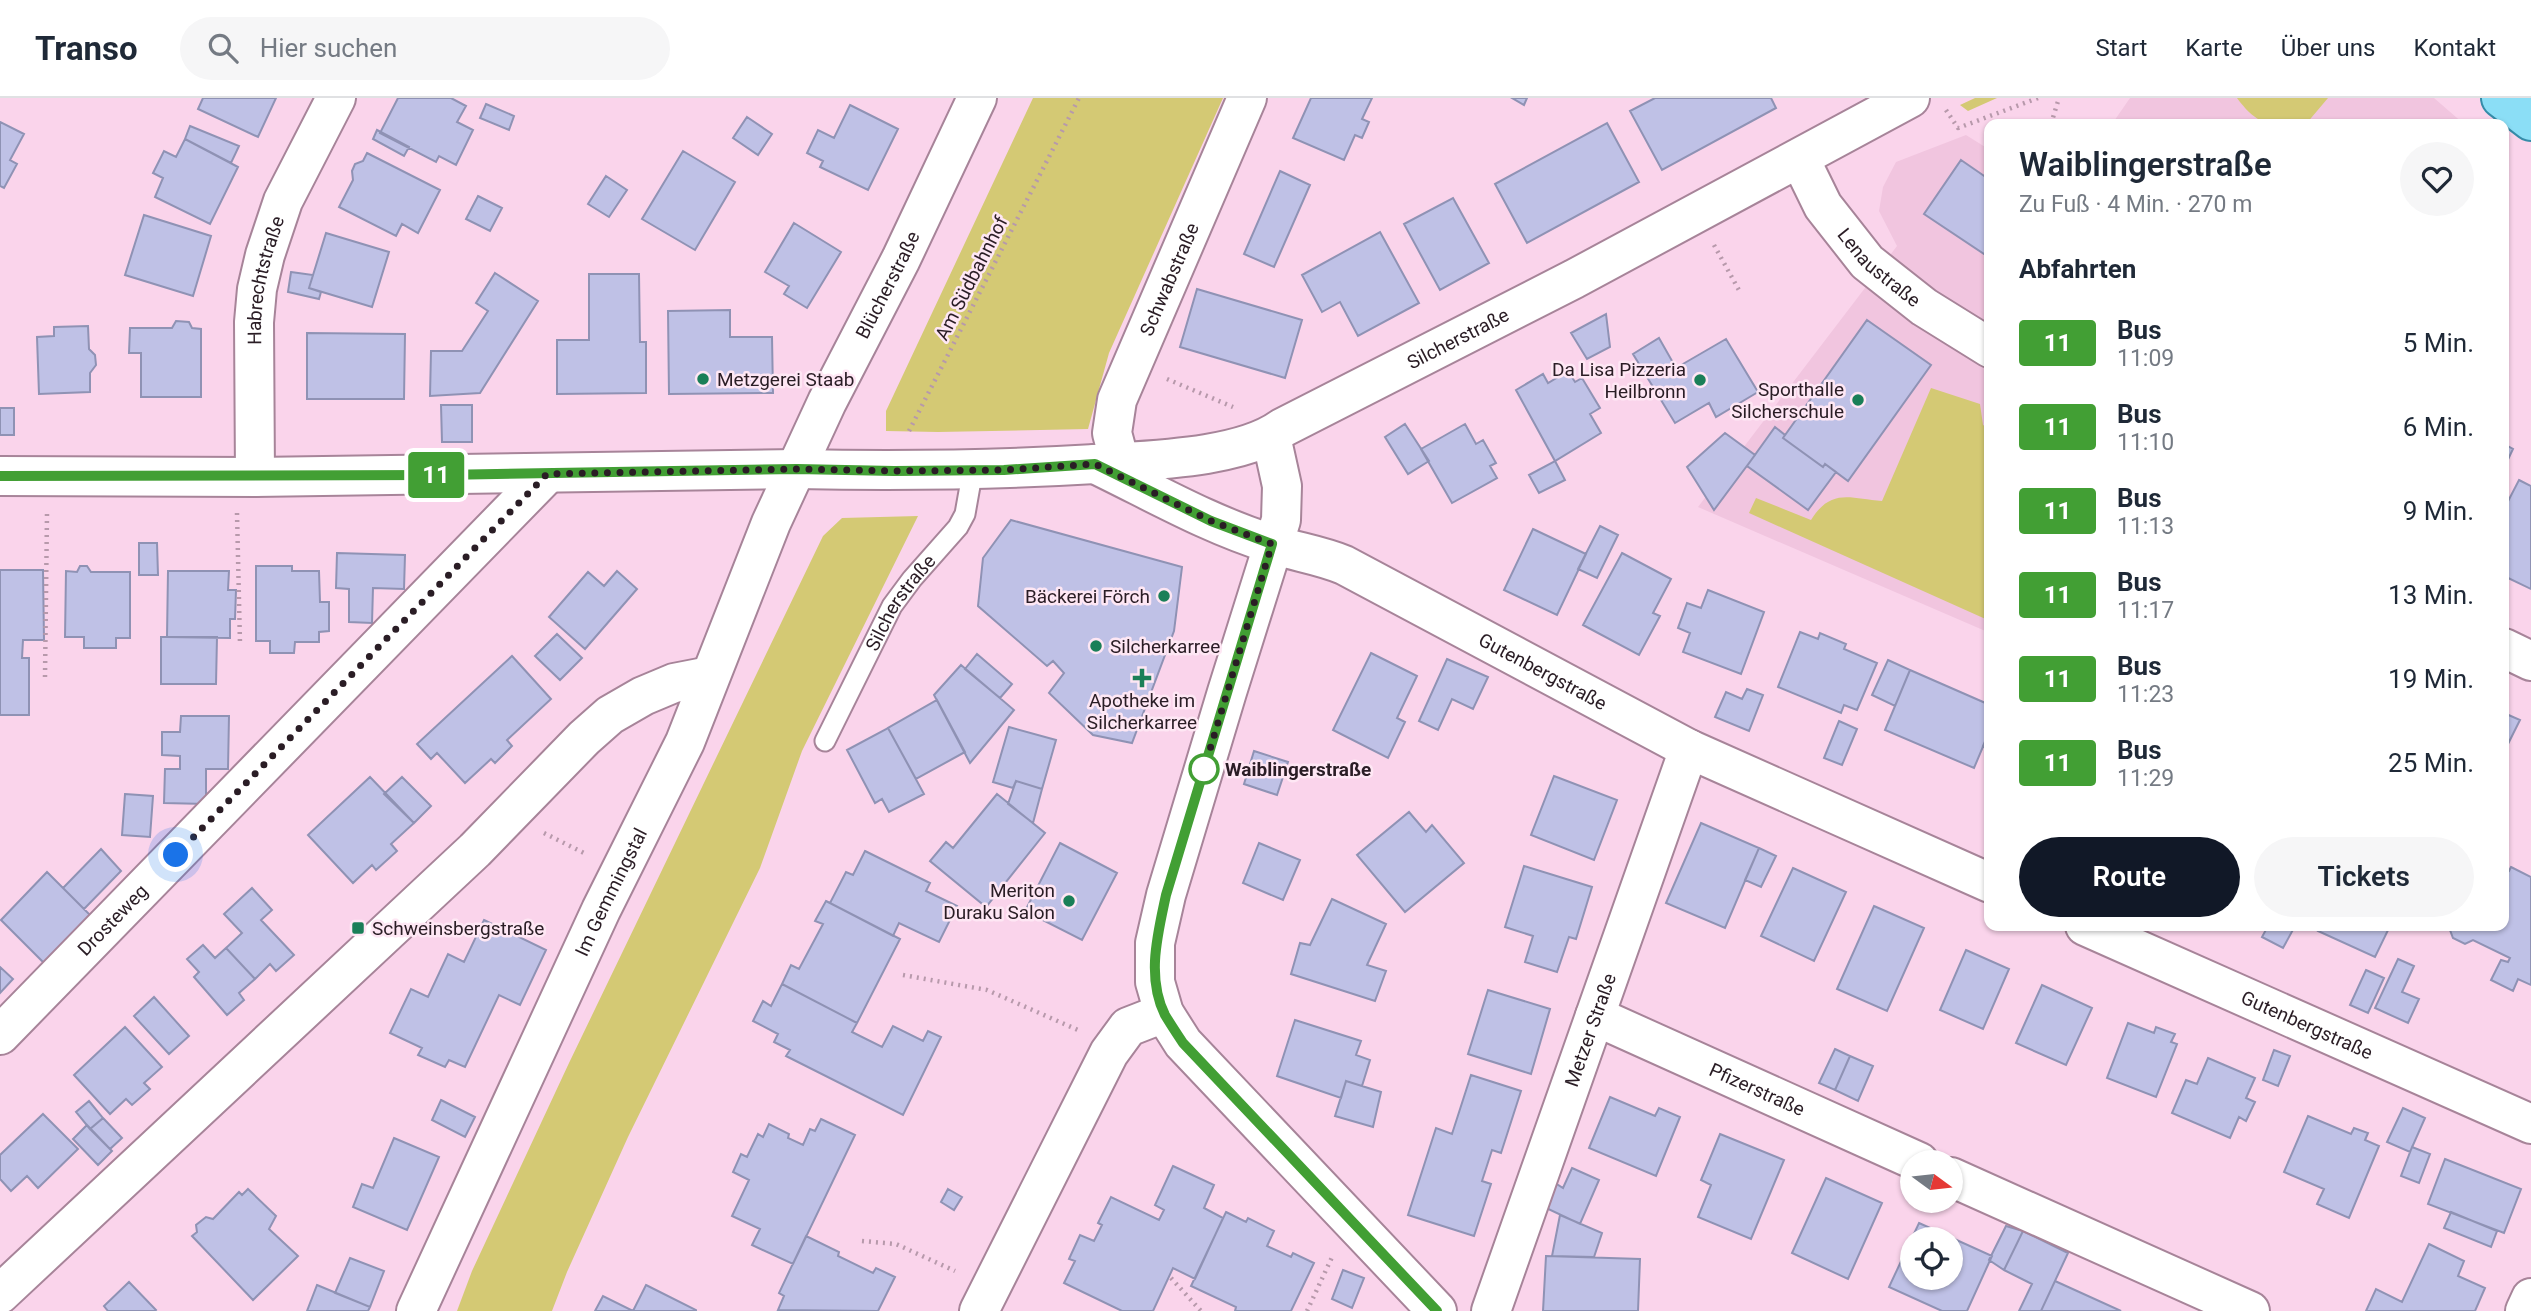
<!DOCTYPE html>
<html lang="de">
<head>
<meta charset="utf-8">
<style>
  :root { --surface:#fff; --page:#f6f6f7; --text:#1f2937; --muted:#747a83; --line:#e0e1e3; --accent:#111827 }
  body { margin:0; font-family:Roboto,sans-serif; background:var(--page); color:var(--text); height:100vh; display:flex; flex-direction:column; font-size:26px; white-space:nowrap }
  * { box-sizing:border-box; margin:0 }
  p { font-size:23px; color:var(--muted) }
  .icon { flex:none; width:38px; height:38px; fill:none; stroke:currentColor; stroke-width:2; stroke-linecap:round; stroke-linejoin:round }
  .map { position:relative; flex:1; overflow:hidden }
  .panel { position:absolute; left:1984px; top:21px; width:525px; height:812px; display:flex; flex-direction:column; background:var(--surface); border-radius:14px; box-shadow:0 2px 5px #0004 }
  .panel>* { flex:none }
  .badge { padding:0 14px; border-radius:5px; font-size:24px; line-height:46px }
  .needle { width:46px; rotate:105deg }
  .fabs { position:absolute; left:1900px; top:1052px; display:grid; gap:14px }
  .fabs a { display:grid; place-items:center; width:63px; height:63px; border-radius:50%; background:var(--surface); box-shadow:0 2px 5px #0004; font-size:35px }
  .you { position:absolute; width:35px; height:35px; margin:-18px; border:5px solid #fff; border-radius:50%; background:#1a73e8; box-shadow:0 0 0 10px #1a73e833 }
  .map>.badge { position:absolute; translate:-50% -50%; box-shadow:0 0 0 4px #fff }
  h2 { padding:0 35px; font-size:26px; line-height:63px }
  .round { display:grid; place-items:center; flex:none; width:74px; height:74px; border-radius:37px; background:var(--page) }
  .headline { display:flex; align-items:center; justify-content:space-between; height:119px; padding:0 35px }
  h1 { font-size:33px; font-weight:600; line-height:52px }
  .cta { display:flex; gap:14px; margin-top:auto; padding:14px 35px }
  .cta a { flex:1; height:80px; border-radius:42px; background:var(--accent); color:#fff; font-size:28px; font-weight:600; line-height:80px; text-align:center }
  .cta a+a { background:var(--page); color:var(--text) }
  ul { padding:0; list-style:none }
  li { display:flex; align-items:center; gap:21px; height:84px; padding:0 35px }
  li div { flex:1 }
  li b { display:block; font-size:26px }
  li em { font-style:normal }
  li .badge { min-width:77px; font-weight:700; text-align:center }
  header { display:flex; align-items:center; gap:42px; box-sizing:border-box; height:98px; padding:0 35px; background:var(--surface); border-bottom:2px solid var(--line) }
  header strong { font-size:33px }
  nav { display:flex; gap:38px; margin-inline-start:auto; font-size:24px }
  .search { width:490px; height:63px; background:var(--page); display:flex; align-items:center; gap:18px; box-sizing:border-box; padding:0 24px; border-radius:38px; color:var(--muted); font-size:26px }
  .map>svg:first-child { display:block }
</style>
</head>
<body>
<header>
<strong>Transo</strong>
<div class="search"><svg class="icon" aria-label="search" viewBox="0 0 24 24"><circle cx="10" cy="10" r="6"/><path d="M15 15l6 6"/></svg>Hier suchen</div>
<nav><a>Start</a><a>Karte</a><a>Über uns</a><a>Kontakt</a></nav>
</header>
<div class="map">
<svg width="2531" height="1213" viewBox="0 0 2531 1213">
  <rect width="100%" height="100%" fill="#fad4eb"/>
  <!-- built -->
  <path fill="#f1c5df" d="M2130,0H2434L2464,26H2112Z
    M1966,37L1990,52V535L1698,409L1897,148L1879,113L1883,89L1896,64Z"/>
  <!-- green -->
  <path fill="#d4c974" d="M1033,0H1223L1109,255L1088,331L938,334L886,333V313Z
    M1975,0H1997L1968,13L1960,7Z
    M2237,0H2328L2306,26C2271,26 2260,31 2237,0Z
    M1931,290L1980,306L1983,327L1990,331V523L1749,415L1756,400L1811,422C1831,390 1849,400 1882,403Z
    M918,418L802,653L760,770L628,1039L567,1174L552,1213H457L472,1173L569,965L823,438L842,420Z"/>
  <!-- building -->
  <path fill="#bfc1e6" stroke="#8f92b4" stroke-width="2" fill-rule="evenodd" d="M203,0H276L258,39L198,11Z
    M398,0H451L466,8L457,24L473,32L456,67L439,58L436,64L380,35Z
    M1311,0H1372L1362,21L1369,24L1362,40L1355,37L1344,62L1293,40Z
    M1512,0H1527L1524,7Z
    M1655,0H1771L1776,10L1662,72L1630,13Z
    M486,6L514,18L509,32L480,20Z
    M850,7L898,31L868,92L820,69L823,63L807,55L818,32L834,40Z
    M747,19L772,36L758,57L733,40Z
    M0,24L24,36L10,62L17,66L4,90L0,88Z
    M1607,25L1639,84L1527,145L1495,86Z
    M190,28L239,48L231,65L185,41Z
    M377,32L409,49L404,58L373,41Z
    M185,41L238,69L210,126L155,99L163,80L153,75L164,53L176,59Z
    M683,53L735,84L695,152L642,121Z
    M367,55L440,92L418,135L402,126L396,138L339,109L353,82L352,73L355,66L363,63Z
    M1961,62L1990,82V160L1924,116Z
    M1280,73L1310,87L1274,169L1244,156Z
    M606,78L627,92L609,119L588,106Z
    M478,98L502,110L490,133L466,121Z
    M1453,100L1489,165L1440,192L1404,126Z
    M144,117L211,138L193,198L125,177Z
    M794,125L841,154L807,210L784,196L789,188L765,174Z
    M1380,134L1419,205L1358,238L1340,204L1322,214L1302,177Z
    M326,135L389,154L372,209L309,190Z
    M291,174L313,177L309,190L321,194L319,201L288,194Z
    M495,175L538,203L480,295L430,298L431,253H462L488,213L476,205Z
    M589,176H639L640,244H646V295L557,296V242H589Z
    M1197,191L1302,222L1285,280L1180,249Z
    M730,212V239H772L773,295L669,296L668,213Z
    M1606,216L1610,249L1587,261L1571,235Z
    M1867,222L1931,267L1848,383L1825,366L1823,369L1783,340Z
    M176,223L189,224L192,230L201,231V299H141V255H129L130,230H172Z
    M88,228L89,251L95,257L96,267L90,275V294L39,296L37,239L54,238V229Z
    M307,235L405,236L404,301H307Z
    M1659,240L1676,270L1726,241L1758,294L1716,319L1709,305L1675,325L1633,256Z
    M1568,273L1575,284L1582,280L1600,310L1590,316L1601,335L1555,363L1516,292L1543,276L1548,285Z
    M441,307H472V344H442Z
    M0,310H14V337H0Z
    M1405,326L1429,363L1408,376L1385,339Z
    M1465,326L1476,346L1483,342L1496,365L1490,368L1497,380L1452,405L1421,351Z
    M1775,329L1785,337L1783,340L1823,369L1825,366L1836,374L1808,412L1747,368Z
    M1725,335L1755,357L1714,412L1687,369Z
    M2504,346L2513,351L2504,370Z
    M1555,363L1565,382L1539,395L1529,377Z
    M2519,382L2531,388V491L2504,478V411Z
    M1011,422L1182,469L1174,533L1132,645L1093,637L1049,595L1064,575L1053,563L1047,568L978,508L983,460Z
    M1600,428L1618,437L1597,480L1578,471Z
    M1533,431L1586,456L1557,517L1504,492Z
    M139,445H157L158,477H139Z
    M337,455L405,457L404,491L373,490L372,525L349,524V491L336,490Z
    M1622,455L1671,481L1653,515L1660,518L1639,557L1583,527Z
    M80,468H87L91,474H130V540H116V550H84V539H65L66,473L77,474Z
    M256,468H292V473H319L320,504H329V533L319,534V544H295L294,555H270V543H256Z
    M0,472H43L44,542H23L22,560H29V617H0Z
    M168,473H229L228,492H236L235,521H230V540L167,539Z
    M617,473L637,491L585,551L549,519L588,474L604,488Z
    M1708,492L1764,514L1741,576L1683,554L1690,535L1678,530L1687,505L1701,510Z
    M1800,534L1818,541L1820,535L1846,546L1844,551L1877,565L1857,612L1844,607L1841,615L1778,589Z
    M557,536L582,560L560,582L535,558Z
    M161,539H217L216,586H161Z
    M1371,555L1417,578L1397,620L1405,624L1388,660L1333,632Z
    M977,556L1012,586L1000,600L965,571Z
    M512,558L551,601L507,642L512,648L495,665L491,661L465,685L437,655L431,661L417,646Z
    M1447,561L1488,579L1473,611L1452,601L1438,632L1419,623Z
    M1888,562L1910,572L1895,608L1872,597Z
    M961,567L1014,612L970,665L934,597Z
    M1910,572L1990,607V632L1974,670L1885,632Z
    M1747,591L1763,597L1749,633L1715,619L1726,594L1742,601Z
    M937,602L965,654L916,681L888,630Z
    M2504,615L2520,622L2504,654Z
    M181,618H229L228,671H206V706L164,705L165,671H180V658L162,657V634H180Z
    M1839,623L1857,631L1842,667L1824,660Z
    M1009,629L1056,642L1042,691L1016,683L1013,690L993,684Z
    M888,630L924,696L889,714L882,701L875,705L847,652Z
    M1990,632V651L1983,648Z
    M1254,653L1288,664L1277,697L1244,686Z
    M1554,678L1617,702L1594,762L1531,737Z
    M370,679L414,725L391,746L397,753L376,772L372,767L353,785L308,737Z
    M402,679L431,708L414,725L384,696Z
    M1016,683L1042,691L1033,725L1008,706Z
    M125,696L153,698L150,739L122,737Z
    M997,696L1045,735L986,809L930,763L946,744L953,750Z
    M1409,714L1426,734L1432,727L1464,765L1405,814L1357,757Z
    M1701,725L1759,750L1725,830L1666,805Z
    M1060,745L1117,775L1082,842L1025,813Z
    M1259,745L1300,762L1283,802L1243,785Z
    M1759,750L1776,758L1761,789L1745,782Z
    M101,751L121,773L84,811L63,790Z
    M865,753L930,785L926,793L957,808L939,844L899,825L893,838L830,805L846,774L853,777Z
    M1524,768L1592,789L1576,841L1569,839L1557,874L1525,864L1533,838L1505,829Z
    M2511,769L2531,779V887L2518,881L2513,893L2491,882L2501,862L2508,864L2510,860L2473,842L2465,846L2453,840L2450,832L2452,828H2504V771L2509,773Z
    M1793,770L1846,794L1814,863L1761,838Z
    M47,774L91,818L45,866L1,822Z
    M252,790L272,812L261,822L294,857L276,873L270,866L255,881L226,850L242,835L224,816Z
    M1332,801L1386,826L1367,867L1386,873L1375,903L1291,876L1300,845L1310,847Z
    M826,803L900,841L857,925L782,886L791,867L799,871L823,826L815,823Z
    M1874,808L1924,830L1887,913L1837,891Z
    M484,822L546,852L520,907L499,897L465,969L449,962L445,969L418,957L422,950L390,935L411,891L428,899L448,856L464,864Z
    M2268,828H2295L2283,850L2262,839Z
    M2321,828H2390L2375,859L2318,833Z
    M203,847L215,860L226,850L255,881L239,895L244,902L227,917L194,879L199,874L187,861Z
    M1966,852L2009,871L1983,931L1940,912Z
    M2398,861L2414,868L2402,894L2419,901L2408,925L2375,910Z
    M0,869L13,881L0,895Z
    M2366,872L2384,880L2368,915L2350,907Z
    M782,886L857,925L852,934L882,949L893,928L923,943L928,933L941,939L903,1017L786,958L790,952L774,944L778,936L753,923L763,903L771,908Z
    M2042,887L2092,910L2066,967L2016,945Z
    M1488,892L1550,911L1531,976L1468,956Z
    M154,899L189,938L169,956L134,918Z
    M1295,922L1361,943L1356,957L1370,962L1362,988L1346,983L1341,1000L1277,978Z
    M2128,925L2154,935L2156,929L2175,936L2171,944L2177,946L2156,999L2107,980Z
    M125,929L162,969L144,985L150,991L132,1007L126,1001L110,1016L74,977Z
    M1835,951L1850,958L1835,992L1819,985Z
    M2274,952L2290,958L2278,988L2263,982Z
    M1850,958L1873,968L1858,1003L1835,992Z
    M2208,960L2255,980L2246,1000L2255,1004L2246,1023L2239,1019L2230,1040L2172,1015L2186,982L2197,986Z
    M1471,977L1521,993L1501,1055L1492,1052L1482,1083L1491,1086L1474,1138L1408,1117L1436,1030L1452,1036Z
    M1346,983L1381,994L1373,1029L1335,1018Z
    M1610,999L1655,1018L1659,1010L1680,1019L1656,1078L1589,1050Z
    M441,1002L475,1019L465,1039L432,1022Z
    M89,1003L103,1020L90,1031L76,1014Z
    M2403,1010L2425,1020L2410,1054L2387,1044Z
    M43,1016L78,1051L38,1090L27,1078L11,1093L0,1081V1057Z
    M2308,1018L2351,1036L2354,1030L2368,1035L2365,1042L2379,1048L2349,1120L2317,1106L2324,1091L2284,1074Z
    M103,1020L122,1040L110,1051L90,1031Z
    M821,1021L855,1037L793,1166L752,1147L760,1131L732,1118L749,1082L733,1074L741,1056L747,1059L758,1036L763,1039L769,1026L789,1036L788,1040L803,1047L810,1031L815,1033Z
    M87,1027L112,1053L98,1067L73,1041Z
    M1720,1036L1784,1062L1751,1141L1698,1119L1711,1087L1701,1082Z
    M394,1040L439,1059L407,1132L353,1109L362,1086L373,1090Z
    M2412,1049L2430,1056L2419,1085L2401,1078Z
    M2445,1061L2521,1091L2504,1135L2428,1106Z
    M1173,1068L1214,1087L1204,1110L1223,1120L1195,1181L1173,1170L1153,1213H1122L1064,1185L1075,1163L1069,1161L1080,1137L1094,1143L1102,1127L1098,1125L1111,1099L1159,1122L1164,1112L1155,1107Z
    M1572,1070L1599,1082L1580,1126L1544,1109L1555,1085L1563,1090Z
    M1826,1080L1882,1105L1848,1181L1792,1155Z
    M248,1091L276,1118L269,1131L298,1158L253,1202L192,1138L197,1134L196,1127L206,1119L213,1121L239,1094L242,1097Z
    M948,1091L962,1099L954,1112L941,1104Z
    M1226,1114L1246,1124L1248,1120L1274,1133L1267,1148L1291,1159L1293,1155L1314,1165L1291,1213H1235L1236,1209L1191,1188Z
    M2451,1114L2497,1133L2491,1149L2444,1130Z
    M1560,1117L1602,1135L1594,1159L1552,1158Z
    M1919,1125L1992,1158L1967,1213H1942L1889,1189ZM1913,1141H1951V1180H1913Z
    M2006,1128L2023,1133L2004,1172L1989,1162Z
    M2023,1133L2068,1155L2041,1213H2019L2032,1186L2004,1172Z
    M806,1138L839,1154L838,1158L873,1175L876,1170L895,1179L878,1213L778,1212L784,1198L779,1195Z
    M2429,1146L2464,1163L2458,1178L2485,1190L2475,1213H2366L2376,1191L2402,1204Z
    M1546,1158L1640,1161L1638,1213H1543Z
    M350,1160L384,1173L370,1209L335,1195Z
    M1343,1172L1364,1180L1352,1210L1332,1201Z
    M2055,1183L2121,1213H2041Z
    M129,1184L156,1212L155,1213H108L104,1208Z
    M317,1187L370,1209L368,1213H307Z
    M646,1187L696,1212V1213H595L603,1198L633,1213Z"/>
  <g fill="none" stroke-linecap="round" stroke-linejoin="round">
    <!-- lane casing -->
    <g stroke="#a78499" stroke-width="23">
      <g id="lane">
        <path id="s1" d="M825,643L892,508L912,481L958,429L965,416L973,371"/>
      </g>
    </g>
    <!-- street casing -->
    <g stroke="#a78499" stroke-width="42">
      <g id="street">
        <path id="s2" d="M1800,61L1823,108L1867,164L1924,209L1990,250"/>
        <path d="M1271,338L1282,388L1281,422L1227,594L1166,797L1155,845V884L1164,915L1183,945L1437,1213"/>
        <path id="s3" d="M1120,365L1112,335L1117,302L1247,0"/>
        <path id="s4" d="M1095,366C1153,394 1210,427 1272,446C1296,454 1320,457 1344,467L1689,651L1990,785"/>
        <path d="M0,378L255,379L797,371"/>
        <path id="s5" d="M255,379L254,224L257,191L265,157L283,103L336,0"/>
        <path d="M2504,550L2531,563"/>
        <path id="s6" d="M2085,828L2531,1026"/>
        <path id="s7" d="M1595,918L1919,1064"/>
        <path id="s8" d="M0,937L547,376"/>
        <path d="M1951,1079L2250,1213"/>
        <path d="M0,1196L475,752L584,640L610,617L643,598L674,585L710,578"/>
        <path d="M979,1213L1109,955L1128,929L1164,915"/>
        <path id="s9" d="M1491,1213L1689,651"/>
        <path d="M2525,1213L2531,1200"/>
      </g>
    </g>
    <!-- secondary casing -->
    <g stroke="#a78499" stroke-width="42">
      <g id="secondary">
        <path id="s10" d="M797,371C897,373 996,372 1095,366C1148,362 1239,361 1282,330L1574,181L1910,0"/>
        <path id="s11" d="M416,1213L601,812L685,644L771,425L827,304L901,161L977,0"/>
      </g>
    </g>
    <!-- primary casing -->
    <g stroke="#368ca9" stroke-width="42">
      <path id="primary" d="M2501,0L2531,23"/>
    </g>
    <!-- path -->
    <path stroke="#b799ab" stroke-width="4.5" stroke-dasharray="2 5" stroke-linecap="butt" d="M1946,12L1958,30L2038,0
      M2051,26L2059,0
      M1714,147L1740,194
      M1167,281L1233,309
      M909,333L1079,0
      M237,415L240,546
      M45,579L47,416
      M544,735L586,756
      M903,877L987,892L1078,932
      M862,1143L896,1146L955,1173
      M1171,1180L1201,1213
      M1307,1213L1333,1157"/>
    <!-- lane -->
    <use href="#lane" stroke="#fff" stroke-width="19"/>
    <!-- street -->
    <use href="#street" stroke="#fff" stroke-width="38"/>
    <!-- secondary -->
    <use href="#secondary" stroke="#fff" stroke-width="38"/>
    <!-- primary -->
    <use href="#primary" stroke="#8bdef6" stroke-width="38"/>
  </g>
  <g fill="none" stroke-linecap="round" stroke-linejoin="round">
    <!-- line casing -->
    <g stroke="#fff" stroke-width="16">
      <path id="line" d="M0,378L441,377L797,371L894,373L1004,372L1095,366L1211,423L1272,446L1166,797C1158,835 1146,879 1165,917C1171,927 1177,936 1183,945L1437,1213"/>
    </g>
    <!-- line -->
    <use href="#line" stroke="#429f34" stroke-width="10"/>
    <!-- walk -->
    <path stroke="#2a1d25" stroke-width="7" stroke-dasharray="0 12.6" d="M176,757L547,376L797,371L894,373L1004,372L1095,366L1211,423L1272,446L1204,671"/>
  </g>
  <!-- markers -->
  <g fill="#1a7f58" stroke="#fee7f4" stroke-width="2.5">
    <circle cx="703" cy="281" r="7"/>
    <circle cx="1700" cy="282" r="7"/>
    <circle cx="1858" cy="302" r="7"/>
    <circle cx="1164" cy="498" r="7"/>
    <circle cx="1096" cy="548" r="7"/>
    <path d="M1138.5 569.5h7v7h7v7h-7v7h-7v-7h-7v-7h7z"/>
    <circle cx="1069" cy="803" r="7"/>
    <rect x="351" y="823" width="14" height="14" rx="3.5"/>
  </g>
  <circle fill="#fff" stroke="#429f34" stroke-width="3.5" cx="1204" cy="671" r="14"/>
  <g text-anchor="middle" stroke-width="5" stroke-linejoin="round" paint-order="stroke">
    <!-- street labels -->
    <g font-size="19" fill="#2a1d25" stroke="#fee7f4">
      <text dy="7" stroke="none"><textPath href="#s2" startOffset="136">Lenaustraße</textPath></text>
      <text transform="translate(971 180) rotate(-63)" y="7">Am Südbahnhof</text>
      <text dy="7" stroke="none"><textPath href="#s3" startOffset="196">Schwabstraße</textPath></text>
      <text dy="7" stroke="none"><textPath href="#s5" startOffset="198">Habrechtstraße</textPath></text>
      <text dy="7" stroke="none"><textPath href="#s11" startOffset="1130">Blücherstraße</textPath></text>
      <text dy="7" stroke="none"><textPath href="#s10" startOffset="688">Silcherstraße</textPath></text>
      <text dy="7" stroke="none"><textPath href="#s1" startOffset="158">Silcherstraße</textPath></text>
      <text dy="7" stroke="none"><textPath href="#s4" startOffset="495">Gutenbergstraße</textPath></text>
      <text dy="7" stroke="none"><textPath href="#s11" startOffset="462">Im Gemmingstal</textPath></text>
      <text dy="7" stroke="none"><textPath href="#s8" startOffset="161">Drosteweg</textPath></text>
      <text dy="7" stroke="none"><textPath href="#s6" startOffset="243">Gutenbergstraße</textPath></text>
      <text dy="7" stroke="none"><textPath href="#s9" startOffset="298">Metzer Straße</textPath></text>
      <text dy="7" stroke="none"><textPath href="#s7" startOffset="178">Pfizerstraße</textPath></text>
    </g>
    <!-- poi labels -->
    <g font-size="19" fill="#2a1d25" stroke="#fee7f4" text-anchor="end">
      <text x="1686" y="278">Da Lisa Pizzeria<tspan x="1686" dy="22">Heilbronn</tspan></text>
      <text x="717" y="288" text-anchor="start">Metzgerei Staab</text>
      <text x="1844" y="298">Sporthalle<tspan x="1844" dy="22">Silcherschule</tspan></text>
      <text x="1150" y="505">Bäckerei Förch</text>
      <text x="1110" y="555" text-anchor="start">Silcherkarree</text>
      <text x="1142" y="609" text-anchor="middle">Apotheke im<tspan x="1142" dy="22">Silcherkarree</tspan></text>
      <text x="1055" y="799">Meriton<tspan x="1055" dy="22">Duraku Salon</tspan></text>
      <text x="372" y="837" text-anchor="start">Schweinsbergstraße</text>
    </g>
    <!-- stop labels -->
    <g font-size="19" font-weight="bold" fill="#2a1d25" stroke="#fee7f4" text-anchor="start">
      <text x="1225" y="678">Waiblingerstraße</text>
    </g>
  </g>
</svg>
<div class="fabs">
<a><svg class="needle" viewBox="-14 -14 28 28"><path d="M0-13l5 13h-10z" fill="#e53935"/><path d="M0 13l5-13h-10z" fill="#747a83"/></svg></a>
<a><svg class="icon" aria-label="locate" viewBox="0 0 24 24"><circle cx="12" cy="12" r="6"/><path d="M12 2v4M12 18v4M2 12h4M18 12h4"/></svg></a>
</div>
<div class="you" style="left:176px;top:757px"></div>
<b class="badge" style="left:436px;top:377px;background:#429f34;color:#fff">11</b>
<section class="panel">
<div class="headline"><div><h1>Waiblingerstraße</h1><p>Zu Fuß · 4 Min. · 270 m</p></div><a class="round"><svg class="icon" aria-label="heart" viewBox="0 0 24 24"><path d="M12 20l-8-8c-3-5 5-10 8-4 3-6 11-1 8 4z"/></svg></a></div>
<h2>Abfahrten</h2>
<ul>
<li><span class="badge" style="background:#429f34;color:#fff">11</span><div><b>Bus</b><p>11:09</p></div><em>5 Min.</em></li>
<li><span class="badge" style="background:#429f34;color:#fff">11</span><div><b>Bus</b><p>11:10</p></div><em>6 Min.</em></li>
<li><span class="badge" style="background:#429f34;color:#fff">11</span><div><b>Bus</b><p>11:13</p></div><em>9 Min.</em></li>
<li><span class="badge" style="background:#429f34;color:#fff">11</span><div><b>Bus</b><p>11:17</p></div><em>13 Min.</em></li>
<li><span class="badge" style="background:#429f34;color:#fff">11</span><div><b>Bus</b><p>11:23</p></div><em>19 Min.</em></li>
<li><span class="badge" style="background:#429f34;color:#fff">11</span><div><b>Bus</b><p>11:29</p></div><em>25 Min.</em></li>
</ul>
<div class="cta"><a>Route</a><a>Tickets</a></div>
</section>
</div>
</body>
</html>
